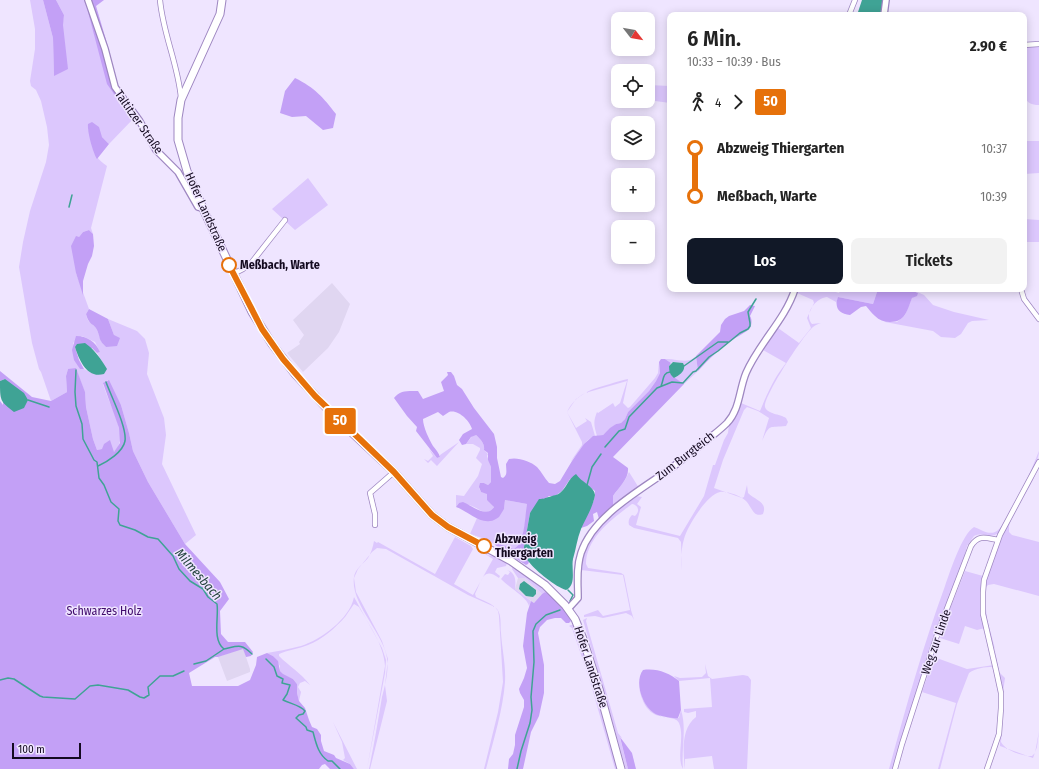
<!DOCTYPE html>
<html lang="de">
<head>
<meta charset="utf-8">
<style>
  :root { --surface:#fff; --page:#f2f2f2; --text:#222; --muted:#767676; --accent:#111827 }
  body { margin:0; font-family:"Fira Sans Condensed",sans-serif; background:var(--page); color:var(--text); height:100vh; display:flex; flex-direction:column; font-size:15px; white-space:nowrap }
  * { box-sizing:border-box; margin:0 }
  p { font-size:13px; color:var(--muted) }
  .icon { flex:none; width:22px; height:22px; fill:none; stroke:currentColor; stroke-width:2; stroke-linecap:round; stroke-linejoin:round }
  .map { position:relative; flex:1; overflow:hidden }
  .details { position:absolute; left:667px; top:12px; width:360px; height:280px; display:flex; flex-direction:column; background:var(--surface); border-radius:8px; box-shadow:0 2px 10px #0003 }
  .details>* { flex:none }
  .badge { padding:0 8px; border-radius:3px; font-size:14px; line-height:26px }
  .needle { width:26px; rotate:121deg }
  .fabs { position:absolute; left:611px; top:12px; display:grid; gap:8px }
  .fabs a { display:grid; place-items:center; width:44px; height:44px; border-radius:8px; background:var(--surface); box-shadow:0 2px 10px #0003; font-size:20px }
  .scale { position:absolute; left:12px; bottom:10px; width:69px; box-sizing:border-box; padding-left:4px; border:2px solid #140a20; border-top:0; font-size:11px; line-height:14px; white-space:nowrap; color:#140a20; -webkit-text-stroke:3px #efe5ff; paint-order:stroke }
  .map>.badge { position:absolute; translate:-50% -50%; box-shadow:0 0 0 2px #fff }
  .legs { display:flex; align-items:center; gap:6px; height:44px; padding:0 20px; font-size:13px }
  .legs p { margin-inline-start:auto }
  .head { display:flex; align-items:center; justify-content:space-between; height:68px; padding:0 20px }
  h1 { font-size:22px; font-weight:600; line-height:30px }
  .action { display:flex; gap:8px; margin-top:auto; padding:8px 20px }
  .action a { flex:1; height:46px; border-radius:8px; background:var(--accent); color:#fff; font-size:16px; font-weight:600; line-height:46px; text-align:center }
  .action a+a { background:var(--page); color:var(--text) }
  ul { padding:0 20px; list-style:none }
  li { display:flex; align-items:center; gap:14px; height:48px; font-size:15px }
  li i { display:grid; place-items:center; width:6px; height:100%; margin:0 5px; background:currentColor }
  li i::after { content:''; width:10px; height:10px; margin:-5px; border:3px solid; border-radius:50%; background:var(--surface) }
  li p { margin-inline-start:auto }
  li:first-child i { background:linear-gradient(#0000 50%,currentColor 0) }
  li:last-child i { background:linear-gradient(currentColor 50%,#0000 0) }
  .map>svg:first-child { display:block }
</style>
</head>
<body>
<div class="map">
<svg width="1039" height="769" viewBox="0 0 1039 769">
  <rect width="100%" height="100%" fill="#efe5ff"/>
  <!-- built -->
  <path fill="#e0d6f1" d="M332,283L350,304L339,332L328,348L303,372L287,353L300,344L299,342L304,335L293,320Z
    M518,578H525L542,594L534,603L515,589Z
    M243,648L250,669V672L227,681L218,657Z"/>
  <!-- green -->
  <path fill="#dcc7fd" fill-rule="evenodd" d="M30,0H43L53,38L54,76L64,15L56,0H84L121,104H125L134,118L109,144L102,137L88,128C95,147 88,152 107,166L91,228L93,234L89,230L83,232L79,237L76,273L89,309L86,314C88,325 94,323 97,330C101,338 99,340 106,347L114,335L108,319L137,331L145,339L149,353L147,374L164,418L166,435L162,464L196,535L185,544L148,482L133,451L129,433L121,405L108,380L103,384C107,399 123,427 120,441C119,445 117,449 114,452L102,449L97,450L93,439L86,407L85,393L76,369H68L66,376L67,392L51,401L41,372L39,369L32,343L19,267L23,242L30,211L46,162L49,145L47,127L41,101L36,90L31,86L30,81L35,49V29ZM82,336L95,342L100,352L97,353L103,363L92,373L84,369H80L73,343Z
    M1024,47H1039V105C1031,105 1028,103 1024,97Z
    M648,85L670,86V103L648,100Z
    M1024,141H1039V173L1024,174Z
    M308,178L328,205L295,230L272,209Z
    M1024,219L1039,220V242H1024Z
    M799,289H826L839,293L841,289H878L873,304L838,297L836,305V302L827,297C816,298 803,314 812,324L821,323C818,324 815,325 813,327C804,334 763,397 765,407C767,414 780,414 786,418L788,422L786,426C769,428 770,423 762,441L769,418L758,411L747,407L744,410L723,460L714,488L742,498L744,497L747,485L748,493C755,500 768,502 763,514C753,518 752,507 746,501C741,496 727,491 720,492C707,494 687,527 684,539C681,549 681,560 682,570L681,542L678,538L634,528L629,525C628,521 629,518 632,515L635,516C640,512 639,505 632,504C613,518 586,538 586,564L588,568L621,573L624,575L631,610L634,620L632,616L626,613L603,618L595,616L584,617V615L598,610L603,616L630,610L623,575L581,570C586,531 607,519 636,496L642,497L637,504L641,507L636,525L680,536L704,496L713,465H715L724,440L728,433L729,424L736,416L741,403L760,411C767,394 774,378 786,363L763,350L778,328L799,343L811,328L807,318L814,303L813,300L797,293Z
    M915,291L924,295L933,305L954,312L989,320L972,321L968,323L961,334L955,338L941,337L933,331L885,322H897L905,315L912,298L918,293Z
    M696,356L698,371L684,384L674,378L680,374L683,363L673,362L671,363L665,359C676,358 688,365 696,356Z
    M659,362L660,373L656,381L649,391L628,412L625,419L621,423L616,424L603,435L597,436C594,425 593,422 597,412L598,413L613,403L615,407L620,403L627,381L585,393L576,399L567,412L576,428L587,421L585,418L591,422L595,436C584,439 579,455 571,461L582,445V442L567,412C576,394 591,389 610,384C616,382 622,380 628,379L623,403L628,408L630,407L655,378L658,373Z
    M473,435H476C480,439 485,443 484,450L488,454L487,456L491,467V482L488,485L484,483L479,488L481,492L487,493C490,499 488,502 494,505L493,510C483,516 478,507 469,505C466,504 462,504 459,503L456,507V495L464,496L478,476L482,464L476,458L480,450V448L473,444H466Z
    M459,442L437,466L431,460L428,463L424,459L428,461L433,456L429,449L437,458L440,457V455Z
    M1039,451C1039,466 1009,515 1001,531C990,541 985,531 974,536L967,546L963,563L949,602L941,616L935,632L914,701L907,720L894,769H889C906,707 923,646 945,586C950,572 962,534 974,527C980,529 988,535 995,532C1008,527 1033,466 1039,451Z
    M1039,464L1033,480L1011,519L1009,526V532L1012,535L1039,542V596L994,584L988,585L985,588V599L987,619L994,645L999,672L1005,678L1003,692V709L1001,742C1006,751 1022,756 1032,756L1035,753L1039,731L1037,747L1033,758L1000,746V744L1002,710L995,651C991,638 986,624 984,610C980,580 996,550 1008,525C1018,504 1029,484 1039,464Z
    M629,472L639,488L599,519L613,507V496L625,480Z
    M505,500L527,504C526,514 525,546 514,548C509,549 501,544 497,541L494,543L495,545L488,540L470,534L477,518L482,520L504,509Z
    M455,537L471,546L473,549L454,584L473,595L493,559L477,549V548L488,553L487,555L497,557L507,563L506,566L497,568L495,572L500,576L499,578C483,566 482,580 475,594L476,597C482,600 493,604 497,609C502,615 500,626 501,633C502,649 506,665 505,682C503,710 493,742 486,769H484L498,712L503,682L499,616L498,611L495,607L468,595L386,549L377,548L372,552L358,569L354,578L356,592L382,641L388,659L385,685L387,701L370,769H369C374,745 378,721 382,697C385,685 389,671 387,658C383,632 350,604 354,577C355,569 363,564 368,558C371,553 373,547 374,541L377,543L378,542L435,574Z
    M513,566L538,583L551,595L545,592L542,594L525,578H518L512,569Z
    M507,570C516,573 516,581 515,589L531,601L529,606C527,597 508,587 501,579L505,574L508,575L510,572Z
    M965,571L983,576C980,594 980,611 985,628L977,630L965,626L959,644L940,638L946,619Z
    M354,597L382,648L386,660L385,673L367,769L385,666C384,645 369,625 359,607L354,604C351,608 348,613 345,617C335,628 322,640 308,645C299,649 287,650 279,654V656C289,666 301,673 310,685L305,681L300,683L298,687L301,692L299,701L297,693V684L293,679L283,675L280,671V666L273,656L267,653C278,651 290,649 301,646C320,640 350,619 354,597Z
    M587,618L586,621L589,632L618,733L622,738L620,737V738L628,769H626L583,620Z
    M571,625H574L583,645L619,769H615L590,681L572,628L569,626Z
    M934,657L967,669L994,665L995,669L993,667C984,667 976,668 969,673L957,704L940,769H938L956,703L922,692Z
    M705,664L708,676L712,679L743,675L748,676L751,680L747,769H714L712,756L685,759V769C683,752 681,728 696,717V711L688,713L684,712V709L712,707L710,678L679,681L674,676L680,678L702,677L706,673Z
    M639,688L643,700L662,717L679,718L681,710C687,728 681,750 683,769C676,757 685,737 679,723C676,715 657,720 649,710C643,704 641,696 639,688Z
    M333,722L357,769H354L350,764L341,759L343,760L345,758L342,742Z"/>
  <!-- forest -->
  <path fill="#c3a0f6" d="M43,0H56L64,15L63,25L68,69L54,76L53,38Z
    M84,0H104L96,6L109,50L116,82L128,101L121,104L107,84L87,8Z
    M295,78C315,88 323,97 336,114L333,128L323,130L306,116L292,117L280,113L285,91Z
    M92,122L99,127L102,137L109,144L97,159C93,153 87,131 88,124Z
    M89,230L93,234L94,246L92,256L88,264L83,281V295L76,273L71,246L76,236L79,237L83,232Z
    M878,289H908L918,293L917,296L912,298C907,311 905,322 890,322C884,322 879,320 875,316C871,313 869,309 866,306L861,307L850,315C839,314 834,308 838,297L873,304Z
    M750,305L755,306L750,316C752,319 752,324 750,328C747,332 736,337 731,341C719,349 708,360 698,371L696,356L720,332L721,325L725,319L729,316L744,311Z
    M89,309L108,319L114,335L120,338L117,346L106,347C98,339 101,339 97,330C94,323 89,326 86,314Z
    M76,336C87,336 96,342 100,352L97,353L92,348L75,347L79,360L84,369H80L74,360L72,350Z
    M661,359H665L671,363L669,366L672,376L684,384L613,457L628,468C629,479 619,487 613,496V507L599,519L597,512L593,514L594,521L587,526L581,528L594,500L595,491L578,478L570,479L562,491L555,496H549L545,499L530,513L524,547V552L529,562L528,564L526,565L495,545L494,543L497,541C501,544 509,549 514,548C525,546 525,514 527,504L505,500L504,509L499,517C496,519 493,521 490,521C478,523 466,510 456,507L459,503L463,502C471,505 487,519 494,507L487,500V494L481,492L479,487L480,483H484L488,485L491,482V467L488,460V453L484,450C485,443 480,439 476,435L471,437L466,444L462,445L459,440L463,434L472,429C470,421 458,409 449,412C447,413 445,415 443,416L438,412L423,419C423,427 429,439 433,446C436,450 439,453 440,457L437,458L416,431L417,427L407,416L394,398C400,390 408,391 418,391L423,399L444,391L441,382L448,375L447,372H451L454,376L457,385L462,389L474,408L494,434L497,447V458L501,477L503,478C508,475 506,470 506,464L509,459C518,457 530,461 537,467C542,472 544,478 549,483L555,484L560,481L572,461L584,444L593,436L603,435L610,428L616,424L621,423L625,419L628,412L649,391L656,381L660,373L659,362Z
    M76,368L85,392L86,407L93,439L97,450L102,449L104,444L110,440L114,452L120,443L119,428L103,383L109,380L121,405L129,433L133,451L148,482L185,544L220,582L229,599L220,611L221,634L228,642H245L253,652L251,656L246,657L243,649L218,657H215L189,673L192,686H238L250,680L256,665L257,657L267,653L273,656L278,661L280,671L283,674L293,679L297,684V693L299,701L305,708L309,720L312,727L317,729L321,735V741L324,751L334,755L336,758L350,764L354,769H330L325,764L322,765L319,769H0V401L3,405L5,379L0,381V371L32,397L51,401L67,392L66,376L68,369Z
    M545,592C556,597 565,610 571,621L569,623H566L561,618H555L547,620L540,627L538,633L544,665V693L539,716L531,732L523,769H508L509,759L513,754L515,745V735L524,707V700L520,693L519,689L524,678L527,668L523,646L527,613L531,601L534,603L542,594Z
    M643,670C657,668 669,673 679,681L681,710L678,718C674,719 658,716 654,713C642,705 634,682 643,670Z
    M620,737L632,753L636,769H628Z"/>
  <!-- water -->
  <path fill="#3fa395" d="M862,0H883V15H857Z
    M85,343C95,350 101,359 107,369L104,374C87,379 79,360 75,347L77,344Z
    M673,362L683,363C687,370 680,375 674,378C670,375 669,371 669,366Z
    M5,379L24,393L28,400L24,408L14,412C0,401 0,401 0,381Z
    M576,474C581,482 594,486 595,495C593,507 586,518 581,529C577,539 576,549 573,559C571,568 577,585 566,590C556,587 536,571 529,562C526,559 524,552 524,547L530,513L539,499C544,499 545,498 549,497C553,495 557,496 561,492C567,487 568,479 576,474Z
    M524,581L536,590V594L533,597L526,596L519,589L520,584Z"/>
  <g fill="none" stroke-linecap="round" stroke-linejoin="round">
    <!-- stream -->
    <path stroke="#3fa395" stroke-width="1.5" d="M69,207L72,195
      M684,366L718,342H728
      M76,370L75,392L76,406L82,424L83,439L94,460L97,462L99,478L104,485L111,502L119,509L118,521L120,525L135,530L148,537L158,539L173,556L179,569L190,581L203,589L208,597L217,604C219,617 212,640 224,649C238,646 241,643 252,654
      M661,386C664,380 662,373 670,372
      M28,400L49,407
      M605,447L619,431L625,429L629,417L657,388L672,382L683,383L693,372L696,371L709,357L718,351L740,333L748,329L750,326V323L748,312L756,299
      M98,466C107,462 123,452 125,441C127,427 111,396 106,382
      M587,485L592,467L601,454
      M568,590L573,595L570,601
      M266,659L274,667L277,676L283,679L282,683L290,685L287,694L283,700C291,704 300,705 305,711L303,714L299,715L296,718L306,727L307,730L313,732C316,743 318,754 328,761H332L340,769
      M194,664L206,661L224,649
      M0,680L8,678L14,679L40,696L43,697L75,699L90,686L98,685L128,690L140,697L144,698L149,695L148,687L160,676H173L184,671
      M517,769L521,751L530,723L532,710L531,697L534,662L533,631L536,624L546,615L560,610"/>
    <!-- minor casing -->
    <g stroke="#9e87c1" stroke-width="6">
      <path id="minor" d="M160,0C163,34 178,64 181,98
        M849,15L855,0
        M1024,45L1039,44
        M233,274L243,269L252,262L285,220
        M1021,289L1024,299L1039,319
        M375,525V514L370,493L394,472
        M895,769L902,744L938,632L971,546C979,534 986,538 998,540
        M987,769L999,734L1001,708V693L996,670L983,614V592L984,580L1000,535L1039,462"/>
    </g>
    <!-- tertiary casing -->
    <g stroke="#9e87c1" stroke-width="8">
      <path id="tertiary" d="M88,0L105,49L115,87L139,120L156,150L178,172L198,207L203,208
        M884,15L886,0
        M568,609L578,598C578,583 576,568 581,553C593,516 639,491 670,469C682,460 694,450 706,441C713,435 720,430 727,423C740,409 739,390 746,373C759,343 785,320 795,289"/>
    </g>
    <!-- primary casing -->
    <g stroke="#9e87c1" stroke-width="9">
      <path id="primary" d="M222,0L220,14L181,100L178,118V140L187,171L205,213L252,312L272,344L295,374L332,414L394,472L432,515L448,527L511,561L545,585L565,605L575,619L583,639L599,689L621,769"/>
    </g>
    <!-- minor -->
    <use href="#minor" stroke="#fff" stroke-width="4.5"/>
    <!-- tertiary -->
    <use href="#tertiary" stroke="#fff" stroke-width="5.5"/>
    <!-- primary -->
    <use href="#primary" stroke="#fff" stroke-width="7"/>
  </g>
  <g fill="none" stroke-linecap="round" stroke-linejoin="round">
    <!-- line-1 casing -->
    <g stroke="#fff" stroke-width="9">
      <path id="line-1" d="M229,265L262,329L283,359L315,396L394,472L432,515L448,527L484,546"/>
    </g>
    <!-- line-1 -->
    <use href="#line-1" stroke="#e6710a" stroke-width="6"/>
  </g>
  <!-- markers -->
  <g fill="#fff" stroke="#e6710a" stroke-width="2">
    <circle cx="229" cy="265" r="7"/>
    <circle cx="484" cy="546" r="7"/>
  </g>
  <g text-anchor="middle" stroke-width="3" stroke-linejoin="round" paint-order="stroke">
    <!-- street labels -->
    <g font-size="12" fill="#140a20" stroke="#efe5ff">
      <text transform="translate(139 122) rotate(55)" y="4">Taltitzer Straße</text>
      <text transform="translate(206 212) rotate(66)" y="4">Hofer Landstraße</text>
      <text transform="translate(685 456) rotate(-38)" y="4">Zum Burgteich</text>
      <text transform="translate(936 642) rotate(-71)" y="4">Weg zur Linde</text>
      <text transform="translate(591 667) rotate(72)" y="4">Hofer Landstraße</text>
    </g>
    <!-- stop labels -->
    <g font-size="12" font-weight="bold" fill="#140a20" stroke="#efe5ff" text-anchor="start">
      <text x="240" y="269">Meßbach, Warte</text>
      <text x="495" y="543">Abzweig<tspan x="495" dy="14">Thiergarten</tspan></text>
    </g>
    <!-- park labels -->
    <g font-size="12" fill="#400a6c" stroke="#efe5ff">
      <text x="104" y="615">Schwarzes Holz</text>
    </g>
    <!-- water labels -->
    <g font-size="13" font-style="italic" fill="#25443f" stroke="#efe5ff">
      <text transform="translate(199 574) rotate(49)" y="5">Milmesbach</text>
    </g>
  </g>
</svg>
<div class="fabs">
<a><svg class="needle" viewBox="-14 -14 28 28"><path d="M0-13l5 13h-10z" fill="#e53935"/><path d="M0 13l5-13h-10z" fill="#767676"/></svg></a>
<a><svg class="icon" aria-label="locate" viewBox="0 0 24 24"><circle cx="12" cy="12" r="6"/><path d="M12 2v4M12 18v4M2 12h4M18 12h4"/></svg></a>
<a><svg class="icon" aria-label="layers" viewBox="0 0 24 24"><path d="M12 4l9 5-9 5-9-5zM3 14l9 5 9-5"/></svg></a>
<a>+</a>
<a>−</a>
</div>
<div class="scale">100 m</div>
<b class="badge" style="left:340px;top:421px;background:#e6710a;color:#fff">50</b>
<section class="details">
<div class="head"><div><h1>6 Min.</h1><p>10:33 – 10:39 · Bus</p></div><b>2.90 €</b></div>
<div class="legs"><svg class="icon" aria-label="walk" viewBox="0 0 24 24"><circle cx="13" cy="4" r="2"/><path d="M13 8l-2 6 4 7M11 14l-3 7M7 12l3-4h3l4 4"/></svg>4<svg class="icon" aria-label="forward" viewBox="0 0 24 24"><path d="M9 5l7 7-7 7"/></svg><b class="badge" style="background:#e6710a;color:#fff">50</b></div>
<ul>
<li><i style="color:#e6710a"></i><b>Abzweig Thiergarten</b><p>10:37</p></li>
<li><i style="color:#e6710a"></i><b>Meßbach, Warte</b><p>10:39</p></li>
</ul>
<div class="action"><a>Los</a><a>Tickets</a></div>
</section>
</div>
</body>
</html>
